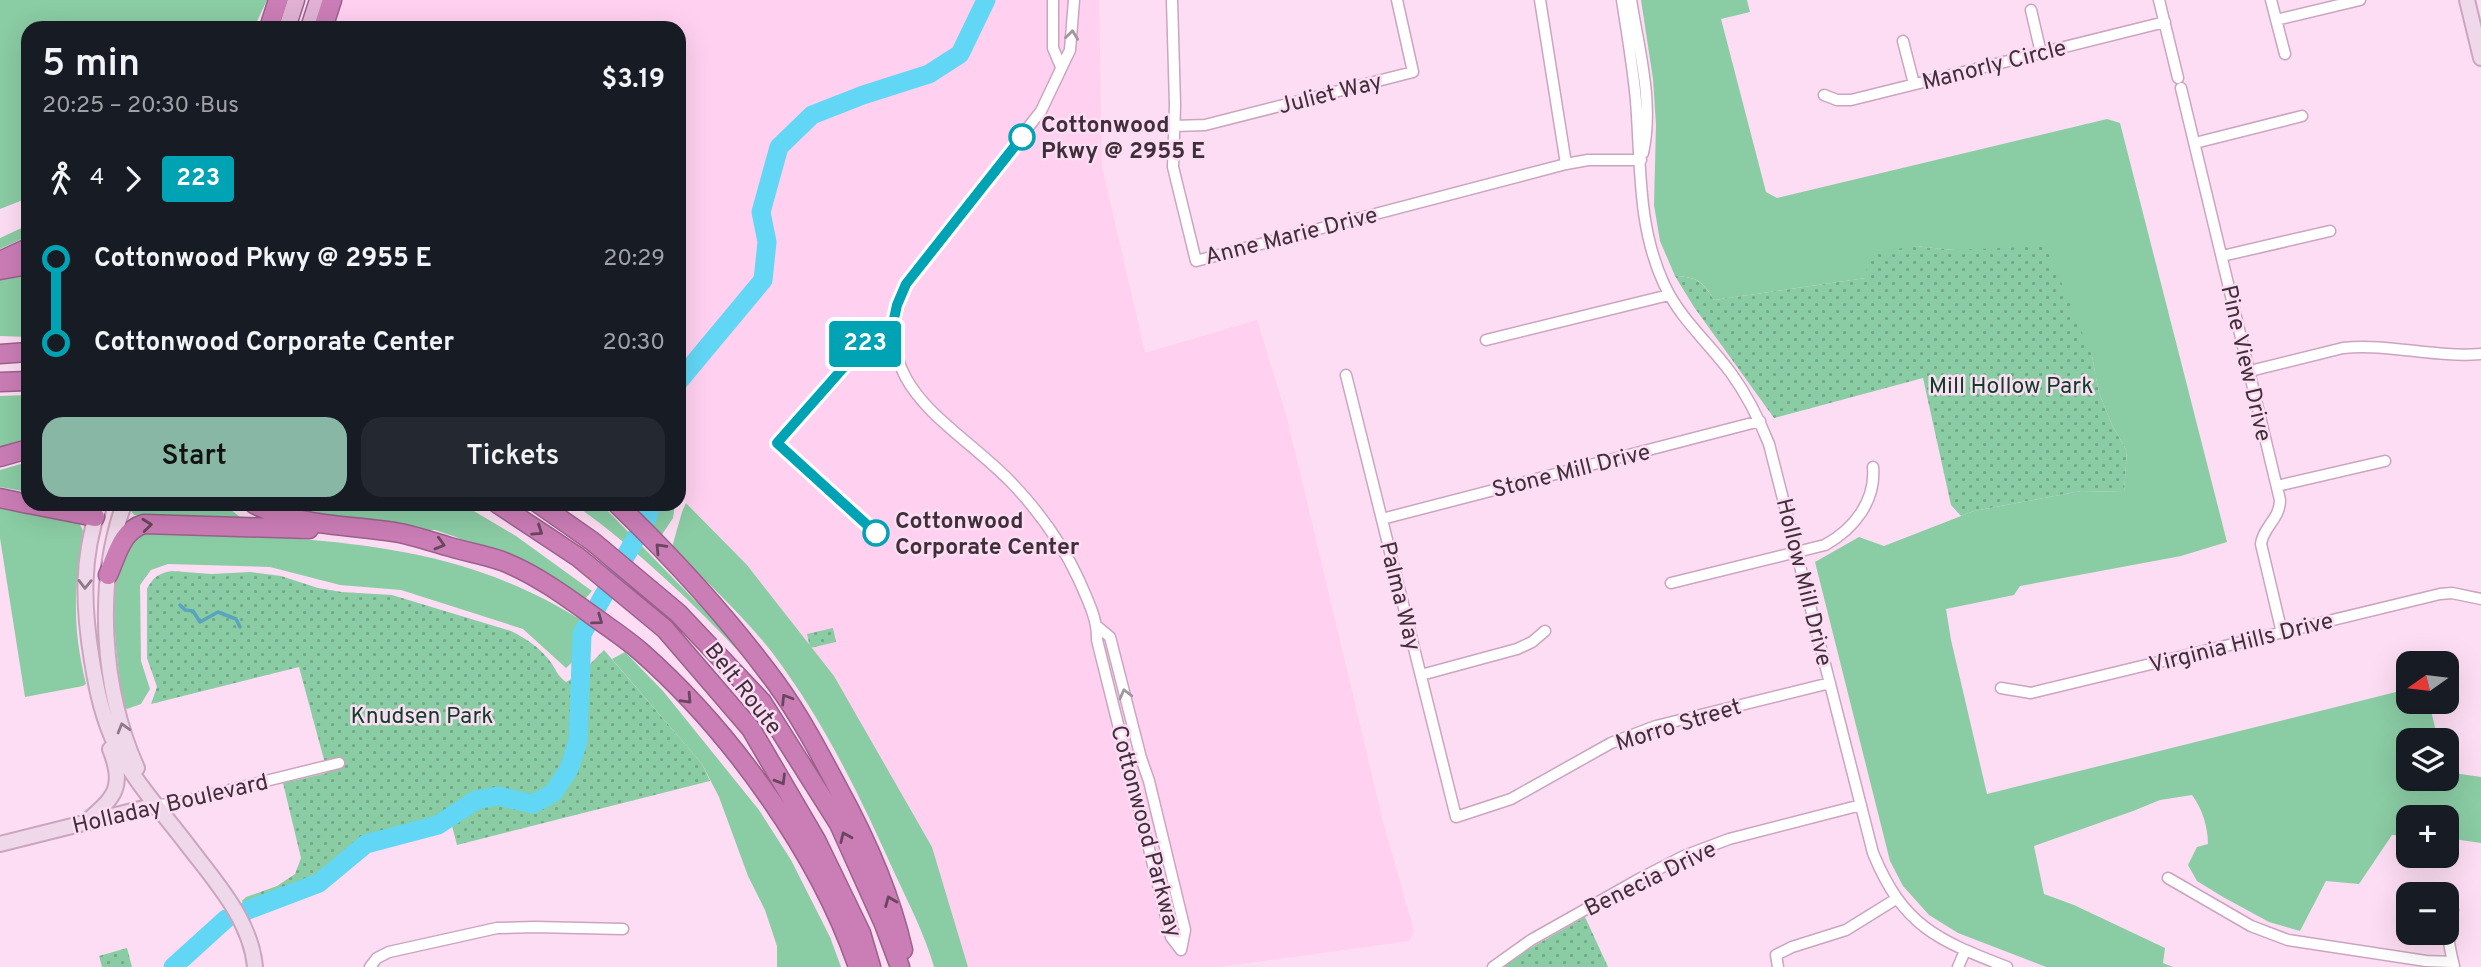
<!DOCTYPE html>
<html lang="en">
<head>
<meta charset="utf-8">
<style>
  :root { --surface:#171b24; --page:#242831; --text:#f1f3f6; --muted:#9ea1a6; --accent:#89b7a5 }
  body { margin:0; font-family:Overpass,sans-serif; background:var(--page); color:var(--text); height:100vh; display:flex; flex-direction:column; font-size:26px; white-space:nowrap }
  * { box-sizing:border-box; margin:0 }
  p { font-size:23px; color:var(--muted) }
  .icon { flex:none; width:38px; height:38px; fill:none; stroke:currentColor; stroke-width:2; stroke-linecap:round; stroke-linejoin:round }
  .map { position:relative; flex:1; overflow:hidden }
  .panel { position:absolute; left:21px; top:21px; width:665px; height:490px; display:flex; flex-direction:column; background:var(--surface); border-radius:21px; box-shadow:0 7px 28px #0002 }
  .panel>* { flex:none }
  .badge { padding:0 14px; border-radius:5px; font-size:24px; line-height:46px }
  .needle { width:46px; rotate:256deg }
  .fabs { position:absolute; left:2396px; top:651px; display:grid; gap:14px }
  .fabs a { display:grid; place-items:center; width:63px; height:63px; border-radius:14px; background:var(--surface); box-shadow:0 7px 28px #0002; font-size:35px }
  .map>.badge { position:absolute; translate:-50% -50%; box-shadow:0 0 0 4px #fff }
  .legs { display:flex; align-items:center; gap:10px; height:77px; padding:0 21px; font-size:23px }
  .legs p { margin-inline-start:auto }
  .overview { display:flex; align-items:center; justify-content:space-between; height:119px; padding:0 21px }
  h1 { font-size:38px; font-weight:600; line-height:52px }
  .action { display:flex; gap:14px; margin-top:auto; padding:14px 21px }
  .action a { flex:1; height:80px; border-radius:21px; background:var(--accent); color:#111; font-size:28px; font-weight:600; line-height:80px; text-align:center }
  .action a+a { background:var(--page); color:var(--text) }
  ul { padding:0 21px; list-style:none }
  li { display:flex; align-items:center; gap:24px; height:84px; font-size:26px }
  li i { display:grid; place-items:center; width:10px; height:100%; margin:0 9px; background:currentColor }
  li i::after { content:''; width:18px; height:18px; margin:-9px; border:5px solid; border-radius:50%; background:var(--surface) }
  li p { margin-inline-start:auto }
  li:first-child i { background:linear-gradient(#0000 50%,currentColor 0) }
  li:last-child i { background:linear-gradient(currentColor 50%,#0000 0) }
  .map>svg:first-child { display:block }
</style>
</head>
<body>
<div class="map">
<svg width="2481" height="967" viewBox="0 0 2481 967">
  <defs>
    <pattern id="park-dots" width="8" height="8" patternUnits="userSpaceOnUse" patternTransform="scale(1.75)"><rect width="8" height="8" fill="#8acca4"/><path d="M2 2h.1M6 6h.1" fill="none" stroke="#72a687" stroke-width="1.8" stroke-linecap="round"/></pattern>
  </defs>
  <rect width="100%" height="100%" fill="#fdddf3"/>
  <!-- built -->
  <path fill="#ffd0f0" d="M342,0H1099L1102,167L1145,353L1257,320L1287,418L1383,822L1414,931L1409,941L1218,967H968L932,847L834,676L747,565L679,495V28H331Z"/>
  <!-- green -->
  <path fill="#8acca4" d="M0,0H267L254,28H28V198L0,209Z
    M1641,0H1747L1750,12L1721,19L1766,192L1777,198L2107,119L2120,123L2227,542L2181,556L2020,586L2014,595L1946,609L1951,640L1987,794L2408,689V702H2429L2438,740H2408V779H2446L2447,772L2481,777V843L2447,838L2446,817H2408V836L2392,835L2359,884L2326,881L2300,931L2269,922L2223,897L2197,881L2188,865L2197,847L2208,844C2208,827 2202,808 2192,795L2160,800L2133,811L2034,846L2044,894L2074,905L2165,948L2163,963L2173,967H2046L1958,933L1929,915L1903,886L1890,861L1815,562L1859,537L1884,546L1974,511L2081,491L2124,492L2127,451L2112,425L2099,393L2092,356L1954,250L1914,246L1866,278L1714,300C1703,281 1697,277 1675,276L1660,241L1654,205L1656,125L1653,79Z
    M28,225V236L0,249V238Z
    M28,268V337L0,336V277Z
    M28,395V438L0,447V396Z
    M28,462V492L0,487V470Z
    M0,501L79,522L83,531C74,589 72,626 86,684L83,686L25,697L0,538Z
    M686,503L747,565L834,676L932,847L968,967H934C925,935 909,904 895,874C860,796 823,719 771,651C742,614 705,581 672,547L682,512Z
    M133,504H224L241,518L236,522L134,515L131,511Z
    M262,504H462L516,536L592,591L585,599L569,589L456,537L435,530H425L372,520L303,515Z
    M574,504H601L709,615L744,657C691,601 637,549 574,504Z
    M629,504H675L673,518L661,536Z
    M167,531C316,541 449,537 581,620L577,632L578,657L566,668L523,629L401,590L340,585L270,567L168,564L151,570L140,585L141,661L150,689L141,704L127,709L123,707C119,668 108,606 119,569C122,557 129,545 134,534Z
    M625,652L663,691L759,810L791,860L830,937L841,967H777V946L765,910L748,876L719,797L702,764L612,659Z"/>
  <!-- park -->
  <path fill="url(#park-dots)" d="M1914,246L1954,250L2046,246L2092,356L2099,393L2112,425L2127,451L2124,492L2081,491L1974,511L1961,516L1951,505L1923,378L1774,418L1694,307L1675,276C1698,277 1703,282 1714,300L1866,278L1868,254Z
    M172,571L211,574L250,572L281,576L318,588L342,592L392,595L511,631C527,639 542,649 552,664C557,672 558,676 566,682L579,675L604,650L702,764L710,781L457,845L450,818L438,825L366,844L319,883L248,910L242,901L246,897L277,886L295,874L301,858L283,783L327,773L326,767L299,667L151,704L157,687L147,658V589C153,577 159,573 172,571Z
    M833,628L836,642L810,648L807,634Z
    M1585,917L1608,967H1501L1508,961Z
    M127,948L132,967H102L99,956Z"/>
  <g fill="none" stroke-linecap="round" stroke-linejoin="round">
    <!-- stream -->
    <path stroke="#58a5bd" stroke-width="3.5" d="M180,605L185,610L193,611L200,622L218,612L236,619L240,627"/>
    <!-- river -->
    <path stroke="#62d7f5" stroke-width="19" d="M679,381L763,280L767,242L761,212L779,147L812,115L863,95L929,74L960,54L986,0
      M248,910L319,883L366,844L438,825L476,800L498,796L533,804L553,793L569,769L578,741L582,634L648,516L651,504
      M173,967L226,919"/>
    <!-- street casing -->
    <g stroke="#cba5bf" stroke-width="13">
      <path id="street" d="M1053,0V48L1061,67
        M1074,0L1070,50L1041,111L906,283C864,385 947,418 1009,480C1037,509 1062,543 1079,580C1087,599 1098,619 1097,640L1171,937L1181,950
        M1172,0L1175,105L1173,167L1196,261L1566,164L1588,160H1641
        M1540,0L1566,164
        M1622,0C1627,33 1633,67 1636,101C1641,163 1637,226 1664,284C1680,319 1709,343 1731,373C1747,395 1759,419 1769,444L1873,853C1903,926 1937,940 2007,967
        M1631,0C1639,50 1654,103 1643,153
        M2159,0L2178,78
        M2271,0L2285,54
        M2031,10L2041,53
        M2276,20L2360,0
        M1903,41L1914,84
        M2181,88L2280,500C2280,519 2263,527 2261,544L2282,633
        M1824,95L1837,100H1851L2165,22
        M1174,126L1205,125L1413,72L1397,0
        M2195,143L2302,116
        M2222,256L2330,231
        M1486,340L1669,295
        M2250,371L2343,348C2389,343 2434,358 2481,354
        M1346,375L1456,817L1511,799L1611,743L1656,726L1830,683
        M2277,486L2385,461
        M1382,519L1760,421
        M1671,583L1825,545C1854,529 1876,501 1873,467
        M1098,627L1110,637L1141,758L1149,781L1185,930L1181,950
        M1421,675L1517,649L1532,642L1545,631
        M2001,688L2031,693L2440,594L2452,593L2481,599
        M156,805L172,804L339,763
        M2168,878L2251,926L2288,940L2426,961L2453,962
        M2453,910C2445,930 2449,946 2454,966
        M370,967L377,958L389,952L497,928L535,927L623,929
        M1493,967L1531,940L1641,878L1684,856L1729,839L1861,805
        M1778,967L1776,955L1792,947L1846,930L1896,899
        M1958,967L1965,951"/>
    </g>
    <!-- secondary casing -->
    <g stroke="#cba5bf" stroke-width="18">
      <path id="secondary" d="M2467,0L2481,58
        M100,504C81,558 83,606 92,661C97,692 103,720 117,748C136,784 165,815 189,847C216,882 251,921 255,967
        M124,504C95,585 102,690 137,768
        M87,821C115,797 125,787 110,749
        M0,844L156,805"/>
    </g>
    <!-- primary casing -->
    <g stroke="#9a628b" stroke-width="19">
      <path id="primary" d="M287,28L296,0
        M309,28L318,0"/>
    </g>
    <!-- highway casing -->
    <g stroke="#9a628b" stroke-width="21">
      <path id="highway" d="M269,28L278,0
        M323,28L332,0
        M0,261L28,248
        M0,270L28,265
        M0,354L28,352
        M0,382L28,381
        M0,457L28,449
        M0,498L28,504
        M29,504L95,517
        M254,504C296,526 348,525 394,532C413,535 432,542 450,547C467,552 485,555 502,561C535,574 564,595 593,616C608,627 625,638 640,651C730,730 819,853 858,967
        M498,504L578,557L665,629L751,729L816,840L861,933L871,967
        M539,504L592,541L678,613L762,702L839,824L884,924L900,967
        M617,504C674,559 729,619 776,683C800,716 819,752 838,788C866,839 890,893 903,950
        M108,575C117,555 122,530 144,524L309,529"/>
    </g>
    <!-- street -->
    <use href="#street" stroke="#fff" stroke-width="10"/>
    <!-- secondary -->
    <use href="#secondary" stroke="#efd8e9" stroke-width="14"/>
    <!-- primary -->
    <use href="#primary" stroke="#e0b1d3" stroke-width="16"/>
    <!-- highway -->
    <use href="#highway" stroke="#cb7db6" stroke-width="18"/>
  </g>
  <!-- one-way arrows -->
  <defs><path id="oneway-chevron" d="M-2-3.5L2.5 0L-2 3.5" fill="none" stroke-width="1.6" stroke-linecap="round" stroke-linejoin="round" transform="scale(1.75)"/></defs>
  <g stroke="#9f979c">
    <use href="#oneway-chevron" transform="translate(1072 35) rotate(-83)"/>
    <use href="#oneway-chevron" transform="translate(1125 694) rotate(-104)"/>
  </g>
  <g stroke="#69465f">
    <use href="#oneway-chevron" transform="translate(147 525) rotate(-6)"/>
    <use href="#oneway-chevron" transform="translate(538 531) rotate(34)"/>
    <use href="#oneway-chevron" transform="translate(440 544) rotate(16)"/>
    <use href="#oneway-chevron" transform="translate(660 548) rotate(-134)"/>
    <use href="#oneway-chevron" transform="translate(598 620) rotate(36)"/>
    <use href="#oneway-chevron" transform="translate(687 699) rotate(47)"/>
    <use href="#oneway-chevron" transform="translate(786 699) rotate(-122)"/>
    <use href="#oneway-chevron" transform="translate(781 780) rotate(59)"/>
    <use href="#oneway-chevron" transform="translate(845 837) rotate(-114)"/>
    <use href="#oneway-chevron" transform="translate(890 901) rotate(-112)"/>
  </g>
  <g stroke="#8e7b89">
    <use href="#oneway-chevron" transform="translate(85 584) rotate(91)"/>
    <use href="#oneway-chevron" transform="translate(123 728) rotate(-106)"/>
  </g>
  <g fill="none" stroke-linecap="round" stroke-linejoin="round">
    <!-- line-1 casing -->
    <g stroke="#fff" stroke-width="16">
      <path id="line-1" d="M876,533L777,443L874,333L892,328L897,305L906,284L1022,137"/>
    </g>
    <!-- line-1 -->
    <use href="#line-1" stroke="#00a3b4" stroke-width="10"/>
  </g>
  <!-- markers -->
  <g fill="#fff" stroke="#00a3b4" stroke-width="3.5">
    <circle cx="1022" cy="137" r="12"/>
    <circle cx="876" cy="533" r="12"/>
  </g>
  <g text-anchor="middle" stroke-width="5" stroke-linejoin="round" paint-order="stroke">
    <!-- street labels -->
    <g font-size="23" fill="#3f2f3a" stroke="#fdddf3">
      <text transform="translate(1994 64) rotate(-14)" y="8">Manorly Circle</text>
      <text transform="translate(1330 93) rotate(-14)" y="8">Juliet Way</text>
      <text transform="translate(1291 235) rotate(-14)" y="8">Anne Marie Drive</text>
      <text transform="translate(2247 363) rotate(77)" y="8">Pine View Drive</text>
      <text transform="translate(1571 470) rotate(-14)" y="8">Stone Mill Drive</text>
      <text transform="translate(1805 582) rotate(76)" y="8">Hollow Mill Drive</text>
      <text transform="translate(1401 596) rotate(76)" y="8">Palma Way</text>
      <text transform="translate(2241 642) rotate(-14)" y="8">Virginia Hills Drive</text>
      <text transform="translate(744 688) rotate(52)" y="8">Belt Route</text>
      <text transform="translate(1678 724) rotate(-17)" y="8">Morro Street</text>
      <text transform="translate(170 803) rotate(-13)" y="8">Holladay Boulevard</text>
      <text transform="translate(1147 831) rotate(75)" y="8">Cottonwood Parkway</text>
      <text transform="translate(1650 878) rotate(-26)" y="8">Benecia Drive</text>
    </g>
    <!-- stop labels -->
    <g font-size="23" font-weight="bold" fill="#3f2f3a" stroke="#fdddf3" text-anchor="start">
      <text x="1041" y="132">Cottonwood<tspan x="1041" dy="26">Pkwy @ 2955 E</tspan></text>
      <text x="895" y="528">Cottonwood<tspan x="895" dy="26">Corporate Center</tspan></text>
    </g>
    <!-- park labels -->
    <g font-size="23" fill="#0d3f27" stroke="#fdddf3">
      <text x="2011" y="393">Mill Hollow Park</text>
      <text x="422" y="723">Knudsen Park</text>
    </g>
  </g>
</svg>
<div class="fabs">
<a><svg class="needle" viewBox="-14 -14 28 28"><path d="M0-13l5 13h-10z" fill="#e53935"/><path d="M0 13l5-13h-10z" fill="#9ea1a6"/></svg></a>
<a><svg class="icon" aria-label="layers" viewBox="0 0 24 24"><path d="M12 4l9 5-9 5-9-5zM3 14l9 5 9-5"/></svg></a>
<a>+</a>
<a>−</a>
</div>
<b class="badge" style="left:865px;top:344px;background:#00a3b4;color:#fff">223</b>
<section class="panel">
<div class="overview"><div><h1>5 min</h1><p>20:25 – 20:30 · Bus</p></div><b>$3.19</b></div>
<div class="legs"><svg class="icon" aria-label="walk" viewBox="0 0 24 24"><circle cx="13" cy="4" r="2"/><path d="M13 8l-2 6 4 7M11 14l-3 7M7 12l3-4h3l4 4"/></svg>4<svg class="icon" aria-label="forward" viewBox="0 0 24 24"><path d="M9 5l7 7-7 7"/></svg><b class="badge" style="background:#00a3b4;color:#fff">223</b></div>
<ul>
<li><i style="color:#00a3b4"></i><b>Cottonwood Pkwy @ 2955 E</b><p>20:29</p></li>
<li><i style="color:#00a3b4"></i><b>Cottonwood Corporate Center</b><p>20:30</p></li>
</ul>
<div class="action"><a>Start</a><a>Tickets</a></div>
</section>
</div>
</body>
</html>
